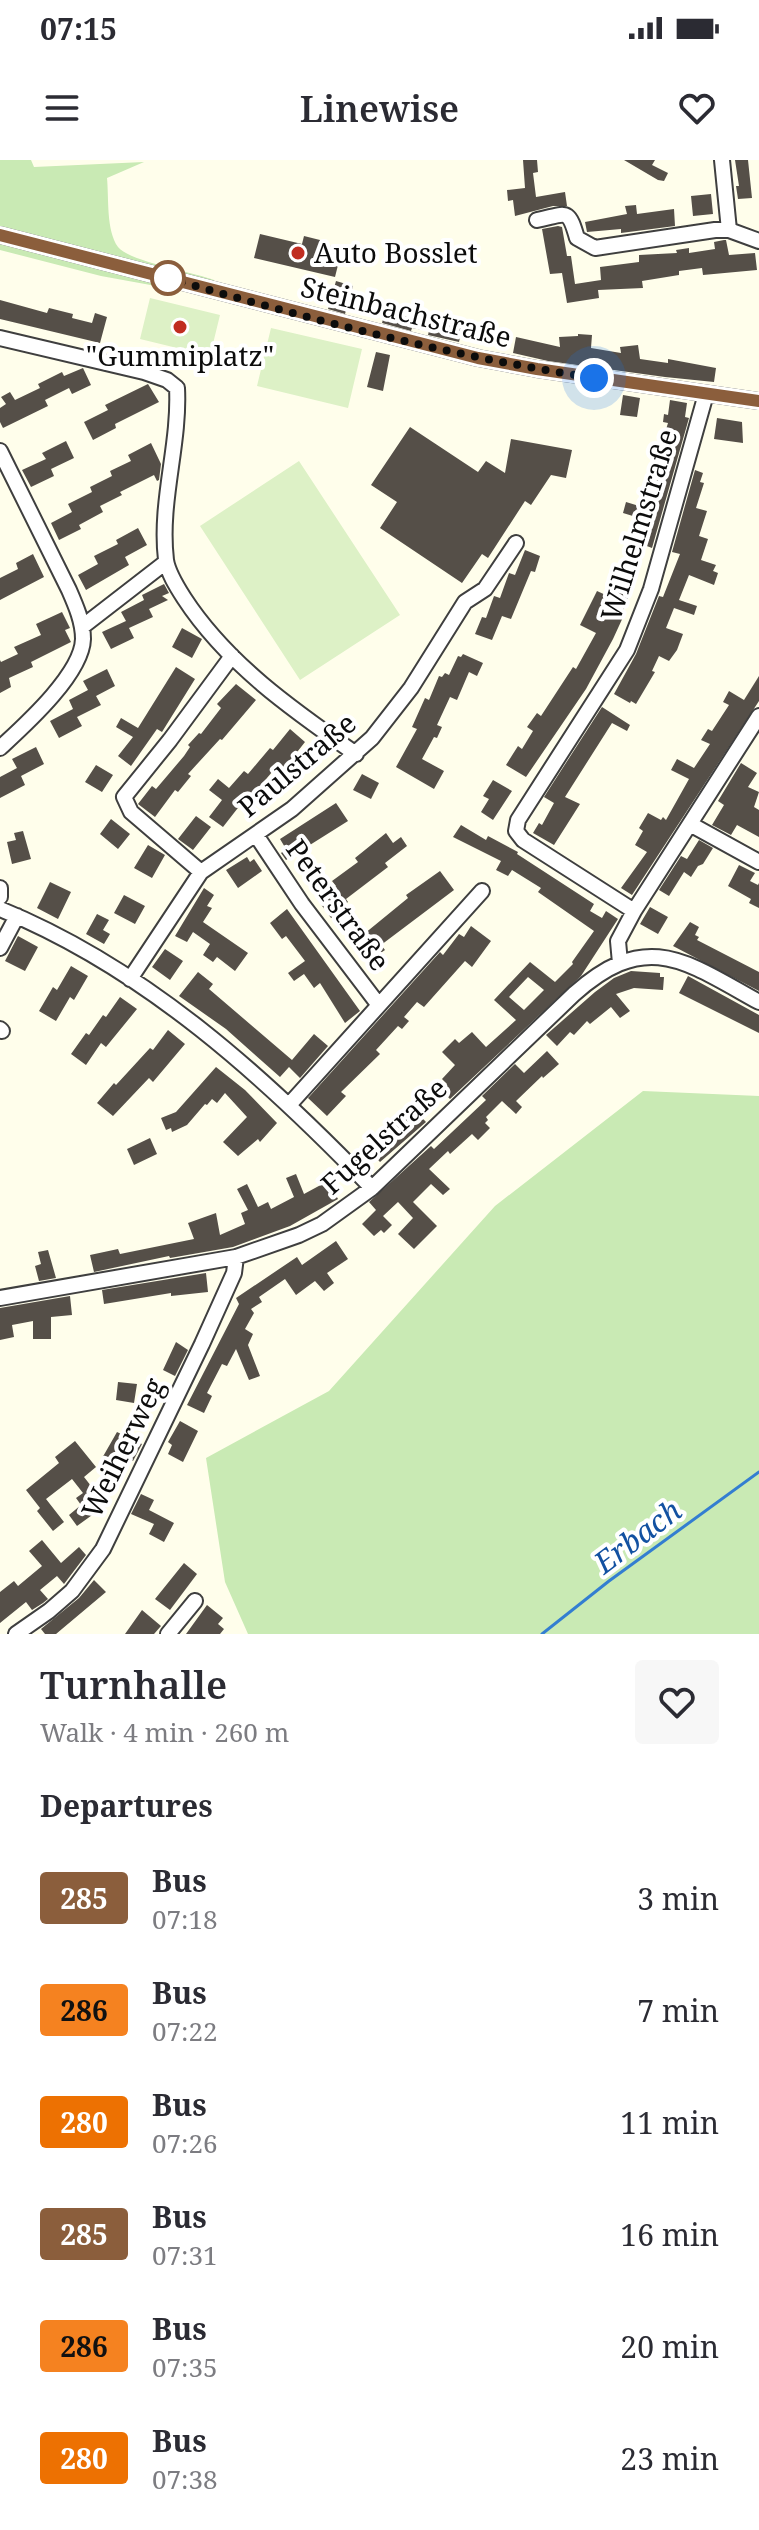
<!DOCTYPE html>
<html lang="en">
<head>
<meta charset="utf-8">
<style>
  :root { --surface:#fff; --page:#f7f7f7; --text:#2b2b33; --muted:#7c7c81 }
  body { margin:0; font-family:"Noto Serif",serif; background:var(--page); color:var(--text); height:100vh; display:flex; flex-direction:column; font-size:30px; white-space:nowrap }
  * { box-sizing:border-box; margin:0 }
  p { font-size:26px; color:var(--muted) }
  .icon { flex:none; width:44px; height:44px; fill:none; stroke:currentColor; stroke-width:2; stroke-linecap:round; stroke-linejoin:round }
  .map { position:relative; height:1474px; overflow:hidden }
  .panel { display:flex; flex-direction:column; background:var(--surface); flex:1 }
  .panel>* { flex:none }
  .badge { padding:0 16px; border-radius:6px; font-size:28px; line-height:52px }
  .you { position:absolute; width:40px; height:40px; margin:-20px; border:6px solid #fff; border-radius:50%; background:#1a73e8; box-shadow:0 0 0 12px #1a73e833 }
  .map>.badge { position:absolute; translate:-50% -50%; box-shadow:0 0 0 4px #fff }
  h2 { padding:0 40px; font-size:30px; line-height:72px }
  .round { display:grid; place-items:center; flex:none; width:84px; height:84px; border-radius:8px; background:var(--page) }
  .overview { display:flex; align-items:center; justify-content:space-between; height:136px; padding:0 40px }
  h1 { font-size:38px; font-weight:600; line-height:60px }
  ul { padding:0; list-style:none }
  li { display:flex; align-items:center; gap:24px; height:112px; padding:0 40px }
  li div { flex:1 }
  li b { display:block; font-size:30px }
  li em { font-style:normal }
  li .badge { min-width:88px; font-weight:700; text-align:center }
  .status { display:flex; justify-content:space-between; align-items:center; height:56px; padding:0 40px; background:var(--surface); direction:ltr }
  .status svg { height:22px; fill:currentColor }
  header { display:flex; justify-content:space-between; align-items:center; height:104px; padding:0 40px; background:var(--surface); font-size:36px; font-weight:600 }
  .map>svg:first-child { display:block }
</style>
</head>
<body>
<div class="status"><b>07:15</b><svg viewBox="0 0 49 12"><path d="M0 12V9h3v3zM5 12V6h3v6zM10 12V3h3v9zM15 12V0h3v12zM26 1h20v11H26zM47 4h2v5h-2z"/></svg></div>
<header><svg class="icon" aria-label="menu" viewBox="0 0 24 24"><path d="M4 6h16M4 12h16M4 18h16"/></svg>Linewise<svg class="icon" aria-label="heart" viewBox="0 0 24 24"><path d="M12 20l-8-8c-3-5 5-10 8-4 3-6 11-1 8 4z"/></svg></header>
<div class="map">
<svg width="759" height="1474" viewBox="0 0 759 1474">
  <rect width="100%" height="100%" fill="#fffeeb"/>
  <!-- green -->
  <path fill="#c9eab4" d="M0,0H31L34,7L144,2L107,18C109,39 106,70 118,87C128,101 193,112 214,120L211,136L101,116L0,90Z
    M643,931L759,936V1474H248L225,1422L206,1298L329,1231L495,1046Z"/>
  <!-- pitch -->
  <path fill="#ddf1c6" d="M150,138L220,155L210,196L140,179Z
    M271,168L362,189L348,248L257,226Z
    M299,301L400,455L300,520L200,366Z"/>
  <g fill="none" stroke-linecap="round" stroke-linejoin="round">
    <!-- stream -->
    <path stroke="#337ed1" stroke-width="3" d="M542,1474L609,1421L759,1312"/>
  </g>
  <!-- building -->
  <path fill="#554f48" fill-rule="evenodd" d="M523,0H537L538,12L533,13L536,37L565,32L567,46H553L515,56L513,40L508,41L507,30L525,28Z
    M624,0H655L652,5L668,13L664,21L658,20Z
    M735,0H748L752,38L738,39L736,26H739Z
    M711,34L713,54L693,56L691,36Z
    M636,45L637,54L674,49L675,66L621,73V69L587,72L585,62L627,54L625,46Z
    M558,66L562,67L567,96H571L575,124L601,120L600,107L639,102V95L677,93L676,90L689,88V93L715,89L714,82L724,80H726L729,95L755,93L757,110L703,115L702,108L679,111V115L642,121L643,128L598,130L599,138L567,143L562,113L550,114L542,69Z
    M260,74L302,84L304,76L320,80V83L342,89L335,117L254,98Z
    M336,121L353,126L345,154L328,149Z
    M0,140L47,153L49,148L73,154L72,158L92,163L95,153L107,157L100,183L0,159Z
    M385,152L442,164L445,153L456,156L454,166L462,168L459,182L428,175L429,171L412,168L411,171L382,163Z
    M578,174L592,175L591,188L621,193L620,187L638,185L640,199L668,203V199L716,208L714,222L665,217L548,201L513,193L516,177L560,187L559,177L578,176Z
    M376,192L390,195L383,231L367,227Z
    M83,208L91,225L72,234L69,228L45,240L48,246L3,268L0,262V248L6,244L1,237L10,232L15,240L40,228L38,224L62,212L64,216Z
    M148,224L159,242L115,264L116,268L93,280L84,262L108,250L105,245Z
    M623,235L640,238L637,257L620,255Z
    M670,240L687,243L685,257L689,258L652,388L639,383L646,360L623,353L626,342L649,349L658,316L655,315L660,299L657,298L668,263L663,262L664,254L668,255Z
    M717,258L742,262L743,283L714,279Z
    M410,267L478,312L486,301L505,313L511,279L572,290L566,318L551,315L531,345L525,341L488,398L482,394L462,423L380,368L397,342L371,325Z
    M66,281L74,298L51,309L54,316L31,327L22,310L46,299L42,293Z
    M151,283L161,304L159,320L157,321L154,315L120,332L122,335L100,346L103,352L79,365L81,369L59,380L51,363L72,352L68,344L92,332L90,327L112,316L110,311L131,301L128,295Z
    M695,310L703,313L700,322L704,323L696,348L707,351L699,376L708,379L701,400L716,405L713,411L718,413L714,425L689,415L679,440L697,446L694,455L674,448L666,468L683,474L677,490L669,501L659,496L652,511L655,512L636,544L631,541L630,543L614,534L636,494L659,436L663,437L680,394L672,392Z
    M138,368L147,385L125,397L129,405L86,430L78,415L98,404L94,396L118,384L116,380Z
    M525,390L540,396L535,412L531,411L511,459L502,456L492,480L475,474L482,457L486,458L494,436L500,438L509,413L515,415Z
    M33,394L44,417L0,440V418L18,409L16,403Z
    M616,421L632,427L622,454L624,455L613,479L586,529L526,617L506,605L518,586L522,589L533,571L527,567L537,553L541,556L573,507L576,509L596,473L580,465L597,431L610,437Z
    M164,424L169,433L162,436L168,440L149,449L153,457L129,468L134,478L111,489L102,472L126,461L121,452L144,440L142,435Z
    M62,452L70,468L65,470L71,482L31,502L33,507L9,518L11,527L0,533V500L1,502L18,494L14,487L41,475L36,464Z
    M182,468L202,479L192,498L172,487Z
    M463,494L483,503L477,516L469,512L457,540L450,537L437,565L442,567L437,578L434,577L422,599L444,611L434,629L396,607L417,569L412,567L425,538L429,540L439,516L442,517L445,513L449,515L458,496L461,497Z
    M176,507L195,519L162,572L157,569L131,606L118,596L133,577L116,567L121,558L138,568Z
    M107,509L115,526L96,536L101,545L77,557L82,566L59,578L50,561L73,549L69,540L88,530L83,521Z
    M759,516V541L632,735L621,728L647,692L635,685L643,671L639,668L648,653L661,660L663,657L666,660L689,619L671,610L677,599L694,608L710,584L701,580L708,569L712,571L729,545L723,542L729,531L744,540Z
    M236,524L256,540L222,580L220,579L188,614L191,616L178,632L175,630L155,657L138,644L152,626L156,629L184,596L190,587L188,585L199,573L201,574L221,548L217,544Z
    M602,547L630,565L627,571L612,563L565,637L580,644L554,685L533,673L539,663L542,665L554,643L544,637Z
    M290,569L305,582L283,610L278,605L250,638L248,635L223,667L209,657L222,640L209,630L218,619L229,628L244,611L248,614L270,588L273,590Z
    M36,587L44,604L21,616L25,625L0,638V617L17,608L12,599Z
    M741,603L757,613L748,627L759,632L754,647L759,650V677L737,665L731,675L712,665L724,645L718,641Z
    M96,605L113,615L102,632L85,622Z
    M362,614L379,623L371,639L353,630Z
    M493,620L512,631L493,660L481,652L489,639L483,636Z
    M336,643L348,661L286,700L281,693L286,689L280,679Z
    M196,656L211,667L193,690L178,679Z
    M111,659L130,674L118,689L100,674Z
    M461,665L486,680L488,676L518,692L517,694L594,744L590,751L602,758L606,751L618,759L581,816L450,939L441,930L447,924L442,919L455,905L442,892L455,879L459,883L472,872L486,887L516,860L494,840L530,802L555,822L573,804L572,802L594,771L538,732L541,728L512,710L508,716L496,710L501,701L453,677ZM528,817L544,830L524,850L509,837Z
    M23,671L31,699L12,704L7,682L16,680L14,673Z
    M386,673L393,683L401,677L407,686L385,703L388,707L346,739L348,742L341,747L343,750L331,758L317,739L336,726L332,721L358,702L355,698Z
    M699,680L713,688L703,704L698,706L691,717L684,712L669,736L659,730L681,696L687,699Z
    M148,685L165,695L152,718L134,708Z
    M247,697L250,702L254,699L262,711L238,728L226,710Z
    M739,705L755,713L750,721L758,725L759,723V748L749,743L751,739L728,726Z
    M440,711L454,730L381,785L385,790L367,802L353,783L408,738L406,735Z
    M50,722L71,732L58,759L37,748Z
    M204,728L214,735L207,746L212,748L203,762L248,793L235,811L217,797L213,802L203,795L210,784L193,772L187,782L175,776Z
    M124,735L145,746L135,764L114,753Z
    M650,747L668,757L658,774L640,764Z
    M287,749L360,851L345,863L320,823L314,828L304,814L294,821L288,813L305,801L286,776L282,779L270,763Z
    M97,754L109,760L103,770L110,774L104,784L86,774Z
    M690,762L699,767L695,775L699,777L697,780L759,812V831L673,786Z
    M471,766L491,781L472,807L465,801L424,847L417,842L404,857L409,861L402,869L398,866L376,890L380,894L341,932L346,936L327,956L308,938L440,792L443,795L459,774L464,777Z
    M18,776L38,787L25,811L5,801Z
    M165,789L183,801L170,820L152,807Z
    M71,806L88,816L74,840L70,837L56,861L39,851L53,827L57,830Z
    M631,811L660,813V817H664L663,830L634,828L616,834L630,851L620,858L611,847L590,864L587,861L574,875L570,872L557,886L546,875L595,832L614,818Z
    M198,812L213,824L209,829L292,900L314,874L328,886L300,918L289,907L280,917L226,869L179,836Z
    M688,816L759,855V873L679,833Z
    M120,837L137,849L106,887L101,883L86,905L71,894L86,873L89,875L103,855L106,857Z
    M168,870L185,884L153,922L149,918L113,956L97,943L114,923L116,925L150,888L153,890Z
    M547,891L559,904L543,918L542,916L516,941L522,947L516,954L502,941L486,957L488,960L485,963L490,968L478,980L472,974L450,994L448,991L429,1009L450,1029L443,1035L431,1024L413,1042L437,1066L414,1089L398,1074L413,1058L398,1042L383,1056L392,1065L384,1073L381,1070L374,1076L362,1064L376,1050L369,1042L431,986L434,989L486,940L482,936L515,904L524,913Z
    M216,907L245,930L277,963L260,982L258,979L238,996L223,982L247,957L225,933L217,943L212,939L207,945L205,944L187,965L172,972L171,968L166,970L161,958L176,952Z
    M412,947L426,962L380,1002L367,988L397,958L399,960Z
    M150,978L157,994L134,1005L127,989Z
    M296,1014L304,1034L328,1021L338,1039L290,1066L233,1087L170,1098L169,1096L94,1112L90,1095L118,1089L120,1094L194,1079L188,1063L216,1053L220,1075L245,1064L241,1053L248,1050L237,1029L247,1024L258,1047L268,1042L271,1049L294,1037L286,1018Z
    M336,1081L348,1099L327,1113L334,1123L324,1131L315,1121L296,1135L285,1119L259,1137L262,1142L251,1149L254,1153L245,1169L253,1174L248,1185L260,1216L249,1220L236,1189L227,1206L222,1204L207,1233L212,1236L204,1253L187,1245L239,1144L236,1138L297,1097L302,1105Z
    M48,1090L56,1118L39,1121L35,1106L41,1104L38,1092Z
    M206,1113L208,1132L171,1136V1133L104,1144L102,1130Z
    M70,1136L72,1155L51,1157V1179H33V1161L12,1165L14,1177L0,1180V1148Z
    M176,1182L188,1190L175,1216L163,1210Z
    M118,1222L137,1224L134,1243L116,1240Z
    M180,1261L198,1271L183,1302L168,1294L172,1285L168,1282Z
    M117,1272L142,1284L133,1301L117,1292L107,1311L100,1308L103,1301L101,1300Z
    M75,1281L96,1307L84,1317L106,1345L77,1366L69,1355L81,1345L76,1338L83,1333L72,1319L46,1339L64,1362L53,1371L37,1351L40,1348L26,1330L59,1303L55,1297Z
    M141,1334L154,1340L149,1350L174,1363L164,1382L149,1374L154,1364L131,1354Z
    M42,1380L61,1403L79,1387L86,1395L64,1424L57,1416L40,1430L48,1439L43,1443L32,1450L26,1442L0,1463V1432L14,1421L18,1426L42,1406L29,1391Z
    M184,1403L197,1414L170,1450L155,1439Z
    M94,1420L106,1432L56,1474H45L41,1469L79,1438Z
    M207,1445L223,1458L218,1464L224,1469L220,1474H186Z
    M142,1450L161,1466L154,1474H125Z"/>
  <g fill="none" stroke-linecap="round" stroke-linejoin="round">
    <!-- minor casing -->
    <g stroke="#3f3f3f" stroke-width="18">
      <path id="minor" d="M722,0L729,70
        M537,60C567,54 568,47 577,78L595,88L715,70H729L759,81
        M0,75L478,198L537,209L759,241
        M0,178L144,212L167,220L177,228C180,285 159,342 166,400C168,413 177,427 184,438C227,504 293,550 356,594
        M0,291L69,430C76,446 83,462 83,479C82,514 25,565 0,588
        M82,467L166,402
        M690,664L759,702
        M256,675L302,744L378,844
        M201,712L131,652L124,637L170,580L232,496
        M0,728V737
        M0,749C145,808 265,917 372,1028
        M634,751L523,680L516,671L518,660L627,490L651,429L706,234
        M0,788L17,756
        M620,803L618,781L634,751L759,556
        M130,819L201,712L292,649L372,578L411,528L465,442L485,429L516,383
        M0,869L2,871
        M289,945L482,731
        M0,1138L236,1097L299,1075L322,1064L372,1028L574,834C647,769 685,801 759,842
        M16,1474L49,1451L72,1431L103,1389L202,1184L234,1113L236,1097
        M168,1474L195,1441"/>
    </g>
    <!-- minor -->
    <use href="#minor" stroke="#fff" stroke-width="14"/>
  </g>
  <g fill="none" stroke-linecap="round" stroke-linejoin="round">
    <!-- line casing -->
    <g stroke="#fff" stroke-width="18">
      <path id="line" d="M0,75L478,198L537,209L759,241"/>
    </g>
    <!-- line -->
    <use href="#line" stroke="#8b5e3c" stroke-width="12"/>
    <!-- walk -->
    <path stroke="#0c0c0c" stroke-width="8" stroke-dasharray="0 14.4" d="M168,118C308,159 450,196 594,218"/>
  </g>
  <!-- markers -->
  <g fill="#c02d20" stroke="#fff" stroke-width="3">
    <circle cx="298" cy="93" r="8"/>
    <circle cx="180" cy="167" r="8"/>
  </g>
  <circle fill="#fff" stroke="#8b5e3c" stroke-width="4" cx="168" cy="118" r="16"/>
  <g text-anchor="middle" stroke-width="8" stroke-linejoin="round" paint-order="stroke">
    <!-- poi labels -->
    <g font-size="28" fill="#0c0c0c" stroke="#fff" text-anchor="start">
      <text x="314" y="103">Auto Bosslet</text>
      <text x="180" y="206" text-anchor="middle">"Gummiplatz"</text>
    </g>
    <!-- street labels -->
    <g font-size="28" fill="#0c0c0c" stroke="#fff">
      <text transform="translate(406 152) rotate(14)" y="10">Steinbachstraße</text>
      <text transform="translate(639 365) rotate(-73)" y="10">Wilhelmstraße</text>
      <text transform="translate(297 605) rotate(-40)" y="10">Paulstraße</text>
      <text transform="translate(338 745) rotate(54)" y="10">Peterstraße</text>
      <text transform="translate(384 976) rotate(-42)" y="10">Fugelstraße</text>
      <text transform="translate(123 1288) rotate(-64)" y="10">Weiherweg</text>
    </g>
    <!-- water labels -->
    <g font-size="30" font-style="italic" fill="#1251a1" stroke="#fff">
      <text transform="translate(638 1377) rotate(-37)" y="10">Erbach</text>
    </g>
  </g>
</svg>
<div class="you" style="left:594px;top:218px"></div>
</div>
<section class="panel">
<div class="overview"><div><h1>Turnhalle</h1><p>Walk · 4 min · 260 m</p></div><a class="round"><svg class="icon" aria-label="heart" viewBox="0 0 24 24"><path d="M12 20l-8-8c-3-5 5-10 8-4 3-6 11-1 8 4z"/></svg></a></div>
<h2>Departures</h2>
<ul>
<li><span class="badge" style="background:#8b5e3c;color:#fff">285</span><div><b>Bus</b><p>07:18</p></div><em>3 min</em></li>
<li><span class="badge" style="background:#f58220;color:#111">286</span><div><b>Bus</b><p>07:22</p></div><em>7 min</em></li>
<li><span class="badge" style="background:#ed7102;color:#fff">280</span><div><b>Bus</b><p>07:26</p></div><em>11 min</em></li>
<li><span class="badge" style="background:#8b5e3c;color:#fff">285</span><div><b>Bus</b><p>07:31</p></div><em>16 min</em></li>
<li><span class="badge" style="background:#f58220;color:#111">286</span><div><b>Bus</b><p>07:35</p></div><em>20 min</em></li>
<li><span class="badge" style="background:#ed7102;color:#fff">280</span><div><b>Bus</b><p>07:38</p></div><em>23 min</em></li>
</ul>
</section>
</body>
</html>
